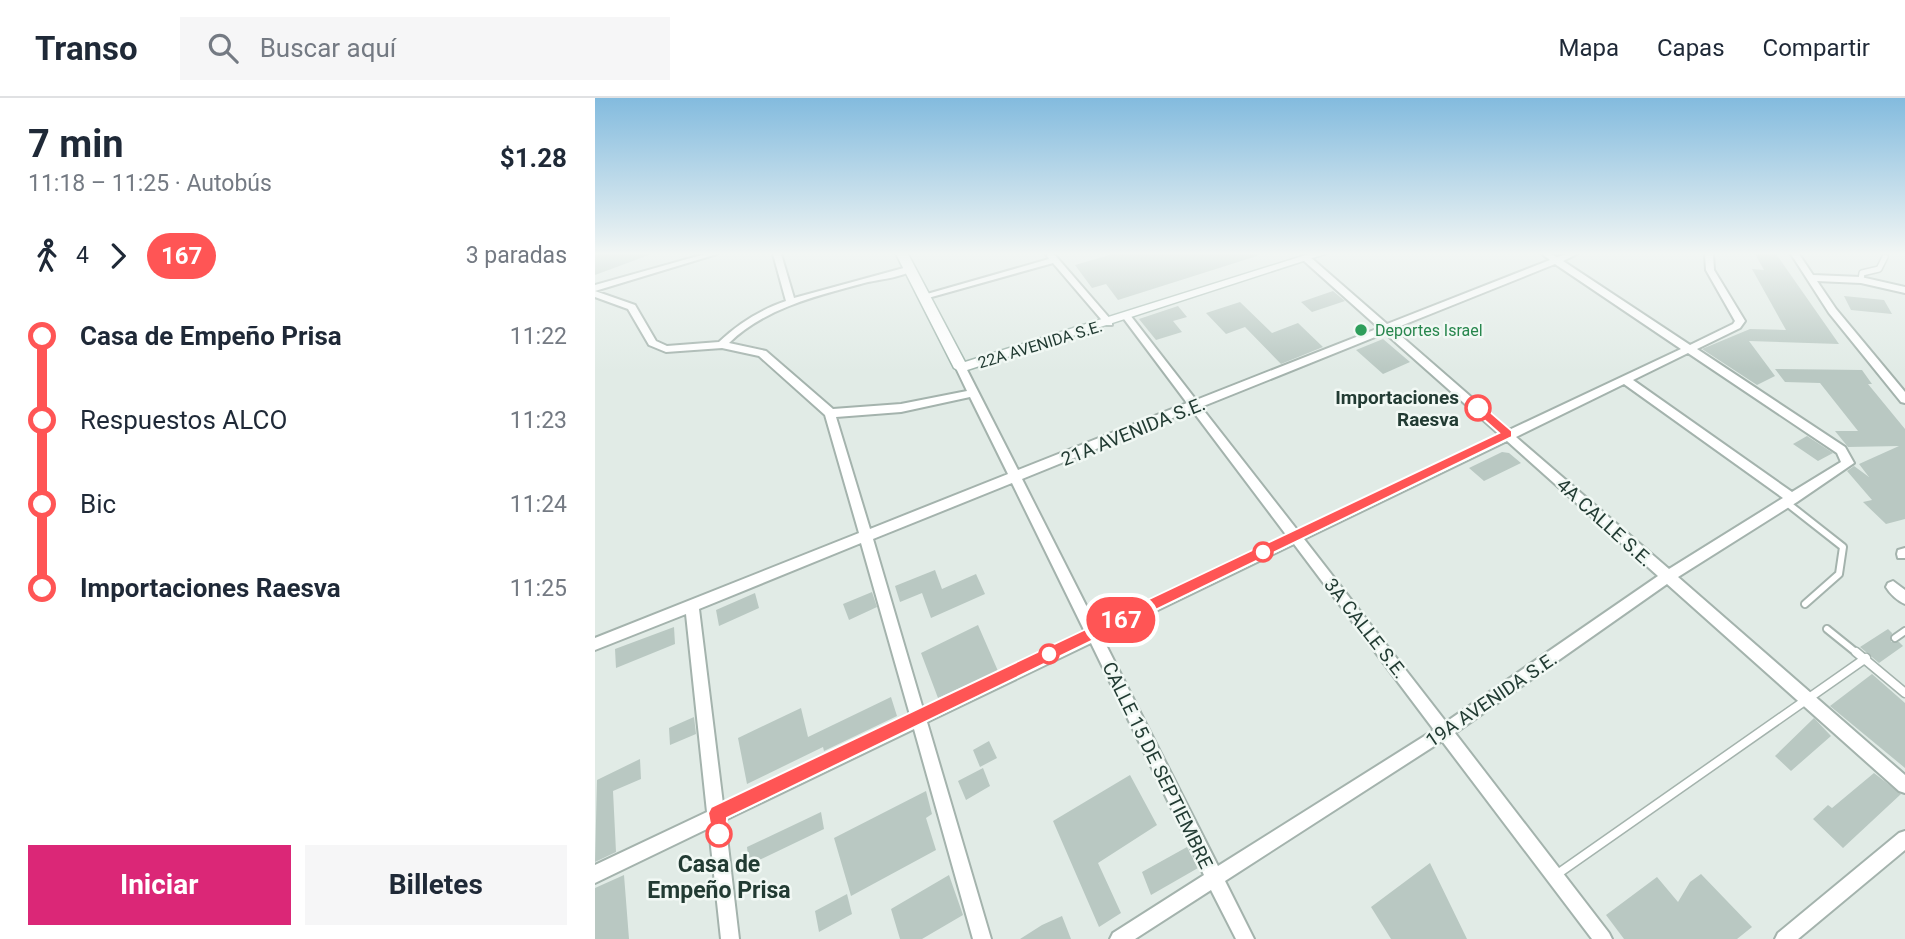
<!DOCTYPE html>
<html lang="es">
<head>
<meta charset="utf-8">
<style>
  :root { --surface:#fff; --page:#f6f6f7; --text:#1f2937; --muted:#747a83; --line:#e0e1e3; --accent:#db2777 }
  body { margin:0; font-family:Roboto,sans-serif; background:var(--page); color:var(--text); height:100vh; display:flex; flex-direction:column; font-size:26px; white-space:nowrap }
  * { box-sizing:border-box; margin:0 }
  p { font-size:23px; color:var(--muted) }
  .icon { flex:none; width:38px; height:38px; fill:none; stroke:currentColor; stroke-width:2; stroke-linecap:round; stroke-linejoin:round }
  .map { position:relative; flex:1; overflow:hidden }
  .side { display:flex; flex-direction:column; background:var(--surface); width:595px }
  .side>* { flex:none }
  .badge { padding:0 14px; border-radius:23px; font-size:24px; line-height:46px }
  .map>.badge { position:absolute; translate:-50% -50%; box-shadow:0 0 0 4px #fff }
  .legs { display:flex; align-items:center; gap:10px; height:77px; padding:0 28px; font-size:23px }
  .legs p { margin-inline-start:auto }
  .head { display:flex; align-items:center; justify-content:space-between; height:119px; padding:0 28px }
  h1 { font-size:38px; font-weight:700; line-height:52px }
  .cta { display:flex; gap:14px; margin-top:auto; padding:14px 28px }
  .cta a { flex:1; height:80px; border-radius:0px; background:var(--accent); color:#fff; font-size:28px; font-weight:700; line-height:80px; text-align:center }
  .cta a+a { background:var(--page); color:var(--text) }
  ul { padding:0 28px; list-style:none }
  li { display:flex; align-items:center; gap:24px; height:84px; font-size:26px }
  li i { display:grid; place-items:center; width:10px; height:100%; margin:0 9px; background:currentColor }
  li i::after { content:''; width:18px; height:18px; margin:-9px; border:5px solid; border-radius:50%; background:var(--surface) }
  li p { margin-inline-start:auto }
  li:first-child i { background:linear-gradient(#0000 50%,currentColor 0) }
  li:last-child i { background:linear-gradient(currentColor 50%,#0000 0) }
  header { display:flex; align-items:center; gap:42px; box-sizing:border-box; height:98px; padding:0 35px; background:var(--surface); border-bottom:2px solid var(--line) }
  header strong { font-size:33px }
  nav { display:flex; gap:38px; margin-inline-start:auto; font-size:24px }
  .search { width:490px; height:63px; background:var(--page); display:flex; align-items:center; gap:18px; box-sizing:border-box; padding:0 24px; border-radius:0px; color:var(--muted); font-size:26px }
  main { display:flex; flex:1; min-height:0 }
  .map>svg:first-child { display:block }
</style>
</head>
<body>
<header>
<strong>Transo</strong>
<div class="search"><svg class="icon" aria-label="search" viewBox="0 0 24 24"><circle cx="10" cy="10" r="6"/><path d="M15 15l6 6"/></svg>Buscar aquí</div>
<nav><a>Mapa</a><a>Capas</a><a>Compartir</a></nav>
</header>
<main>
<section class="side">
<div class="head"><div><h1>7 min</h1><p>11:18 – 11:25 · Autobús</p></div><b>$1.28</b></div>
<div class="legs"><svg class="icon" aria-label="walk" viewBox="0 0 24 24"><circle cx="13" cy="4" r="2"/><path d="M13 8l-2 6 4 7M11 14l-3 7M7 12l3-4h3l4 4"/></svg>4<svg class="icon" aria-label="forward" viewBox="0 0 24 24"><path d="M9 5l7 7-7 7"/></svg><b class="badge" style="background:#f55;color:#fff">167</b><p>3 paradas</p></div>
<ul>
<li><i style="color:#f55"></i><b>Casa de Empeño Prisa</b><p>11:22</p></li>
<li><i style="color:#f55"></i><span>Respuestos ALCO</span><p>11:23</p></li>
<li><i style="color:#f55"></i><span>Bic</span><p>11:24</p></li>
<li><i style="color:#f55"></i><b>Importaciones Raesva</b><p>11:25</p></li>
</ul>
<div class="cta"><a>Iniciar</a><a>Billetes</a></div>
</section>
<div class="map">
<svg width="1310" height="841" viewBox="0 0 1310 841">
  <rect width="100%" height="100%" fill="#e1ebe6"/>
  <!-- building -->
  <path fill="#b9c8c2" d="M0,156H53L54,157L0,177Z
    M518,156H662V158L523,202L511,186L497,190L480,167Z
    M1160,156H1181L1244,246L1154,243L1180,278L1162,287L1107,251L1155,231L1191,232L1157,171L1169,172Z
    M738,193L750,203L717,214L706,204Z
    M1249,198L1289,202L1297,216L1256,212Z
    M645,204L677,235L703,225L728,249L686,266L650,229L631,236L611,215Z
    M583,208L592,219L578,223L587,234L561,242L544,221Z
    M788,241L815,264L788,276L761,252Z
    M1180,271L1267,272L1277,286H1273L1310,331V421L1291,426L1268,404L1277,402L1252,373L1259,368L1274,379L1264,366L1304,348L1253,349L1240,333H1263L1225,285L1190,284Z
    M1212,338L1238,355L1223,363L1198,346Z
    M907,354L914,355L926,365L889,383L874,370Z
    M340,472L347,491L381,476L390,496L336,520L327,495L305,504L300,488Z
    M277,494L282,509L254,522L248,506Z
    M160,495L164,510L124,528L121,512Z
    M383,527L403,573L343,600L326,555Z
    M79,529L80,546L21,570L20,551Z
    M1293,531L1297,535L1296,544H1304L1308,548L1284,565L1265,549Z
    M1277,576L1310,605V670L1235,608Z
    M296,599L302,618L229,653L228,649L152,686L143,640L206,610L213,639Z
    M99,619L101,636L75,647L74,630Z
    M1219,620L1236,638L1196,673L1180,658Z
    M394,643L402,660L385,669L378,652Z
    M45,661L46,681L18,693L21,754L0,764L2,682Z
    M388,670L395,688L371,702L363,683Z
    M1279,675L1306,696L1248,750L1218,721L1233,707L1237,710Z
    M535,677L562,727L503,765L526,815L504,829L458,723Z
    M331,693L337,716L331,720L341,752L256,798L239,740Z
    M226,714L229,731L154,767L152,749Z
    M592,749L603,770L556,797L547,774Z
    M835,765L872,841H796L776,809Z
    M1106,776L1157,829L1142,841H1029L1011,817L1062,779L1083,804L1095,784Z
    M29,777L34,841H0V790Z
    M354,777L368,817L327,841H305L296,811Z
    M252,796L257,816L224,834L220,813Z
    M467,818L476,841H425L447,827Z"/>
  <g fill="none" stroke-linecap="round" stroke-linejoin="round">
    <!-- lane-far2 casing -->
    <g stroke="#a4b3ad" stroke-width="8">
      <path id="lane-far2" d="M1266,182L1267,175L1284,171L1290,159"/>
    </g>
    <!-- lane-far1 casing -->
    <g stroke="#a4b3ad" stroke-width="10">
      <path id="lane-far1" d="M1192,405L1248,449L1244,476L1210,506
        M1232,531L1263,556
        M1300,540L1310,533"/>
    </g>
    <!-- lane casing -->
    <g stroke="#a4b3ad" stroke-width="11">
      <path id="lane" d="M1261,554L1310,595
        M961,777L1271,560"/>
    </g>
    <!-- street casing -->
    <g stroke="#a4b3ad" stroke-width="4">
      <path id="street" d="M110,156H122L0,193V187Z
        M178,156H186L199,200L316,168L320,171C308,179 288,181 273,184C225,197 171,209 134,245L171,253L238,311L306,306L372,293L361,270L366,267L370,268L423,372L592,305L529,221V217H535L601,302L784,230L708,162V158H714L792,226L955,162L947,156H956L962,159L971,156H982L968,163L1095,247L1138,226L1140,223L1111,172L1110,156H1118L1119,172L1150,223L1145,230L1102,251L1250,349L1259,365L1202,404L1083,479L1310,677V695L1304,693L1072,486L860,635L1014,835L1017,841H997L847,643L630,783L659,841H641L616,792L540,841H515L518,835L609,777L496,545L332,624L396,841H378L319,631L130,722L144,841H126L114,730L0,785V767L112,714L91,516L0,552V540L264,435L230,317L164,258L127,250L71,254L54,247L33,211L0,199V193L40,207L61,243L72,248L124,244C144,225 165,212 191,203ZM960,166L1086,251L914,332L798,231ZM790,235L905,337L703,433L606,309ZM1093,255L1242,355L1246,364L1197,394L1038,282ZM1029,286L1188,400L1074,471L921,339ZM375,299L413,376L275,431L241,319L306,314ZM597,312L692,438L502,529L427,381ZM912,343L1063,478L851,624L709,441ZM417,385L490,534L328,611L278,441ZM266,445L315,617L128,706L104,511ZM699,446L839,632L623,768L507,539Z
        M451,156H459L517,223V227H511L458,165L333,200L330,201L325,198L454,161Z
        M1196,156H1204L1218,177L1266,179L1310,189V195L1266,185L1222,183L1241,211L1310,294V305L1306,304L1234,215Z
        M1310,450V460H1303L1302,456L1303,452Z
        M1298,483L1310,492V506C1303,503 1295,496 1291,489L1293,485Z
        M1310,733V752L1203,841H1180L1183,835L1304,735Z"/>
    </g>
    <!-- secondary casing -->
    <g stroke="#a0b6ad" stroke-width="3">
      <path id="secondary" d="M301,156H313L370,264L714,156H730L366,274L359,270Z"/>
    </g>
    <!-- lane-far2 -->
    <use href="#lane-far2" stroke="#fff" stroke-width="5"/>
    <!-- lane-far1 -->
    <use href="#lane-far1" stroke="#fff" stroke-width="6"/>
    <!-- lane -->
    <use href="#lane" stroke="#fff" stroke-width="8"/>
    <!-- street -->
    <use href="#street" fill="#fff" fill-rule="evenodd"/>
    <!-- secondary -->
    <use href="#secondary" fill="#fff" fill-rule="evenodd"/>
  </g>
  <!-- sky -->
  <linearGradient id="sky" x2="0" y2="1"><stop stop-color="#83bbde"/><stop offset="0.57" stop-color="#f2f6f4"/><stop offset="1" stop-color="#f2f6f4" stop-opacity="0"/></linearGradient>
  <rect width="1310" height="273" fill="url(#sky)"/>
  <!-- line-1 -->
  <path fill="#f55" stroke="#fff" stroke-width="2" d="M879,307H887L917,333V339L132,720L131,742L124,745L118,742L113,715L116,709L904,335L879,313Z"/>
  <!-- markers -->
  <circle fill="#2e9e5b" stroke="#f1f8f4" stroke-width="2.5" cx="766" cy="232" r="7"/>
  <g fill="#fff" stroke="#f55" stroke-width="3.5">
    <circle cx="883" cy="310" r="12"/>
    <circle cx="668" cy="454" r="9"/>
    <circle cx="454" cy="556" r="9"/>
    <circle cx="124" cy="736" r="12"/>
  </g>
  <g text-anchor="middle" stroke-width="5" stroke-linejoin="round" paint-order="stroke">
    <!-- far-leisure labels -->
    <g font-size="16" fill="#27864d" stroke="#f1f8f4" text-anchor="start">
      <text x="780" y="238">Deportes Israel</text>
    </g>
    <!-- far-street labels -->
    <g font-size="16" fill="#223b33" stroke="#f1f8f4">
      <text transform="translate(445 246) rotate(-17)" y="6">22A AVENIDA S.E.</text>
    </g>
    <!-- stop labels -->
    <g font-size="19" font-weight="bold" fill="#223b33" stroke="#f1f8f4" text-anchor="end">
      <text x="864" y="306">Importaciones<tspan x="864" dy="22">Raesva</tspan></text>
    </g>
    <!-- street labels -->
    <g font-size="19" fill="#223b33" stroke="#f1f8f4">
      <text transform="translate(538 333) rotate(-22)" y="7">21A AVENIDA S.E.</text>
      <text transform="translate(1010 424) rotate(42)" y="7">4A CALLE S.E.</text>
      <text transform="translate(771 530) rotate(52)" y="7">3A CALLE S.E.</text>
      <text transform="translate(896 601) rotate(-34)" y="7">19A AVENIDA S.E.</text>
      <text transform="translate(563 667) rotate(64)" y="7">CALLE 15 DE SEPTIEMBRE</text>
    </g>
    <!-- near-stop labels -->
    <g font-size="23" font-weight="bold" fill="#223b33" stroke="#f1f8f4">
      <text x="124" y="774">Casa de<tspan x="124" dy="26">Empeño Prisa</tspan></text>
    </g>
  </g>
</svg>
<b class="badge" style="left:526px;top:522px;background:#f55;color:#fff">167</b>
</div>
</main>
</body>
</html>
